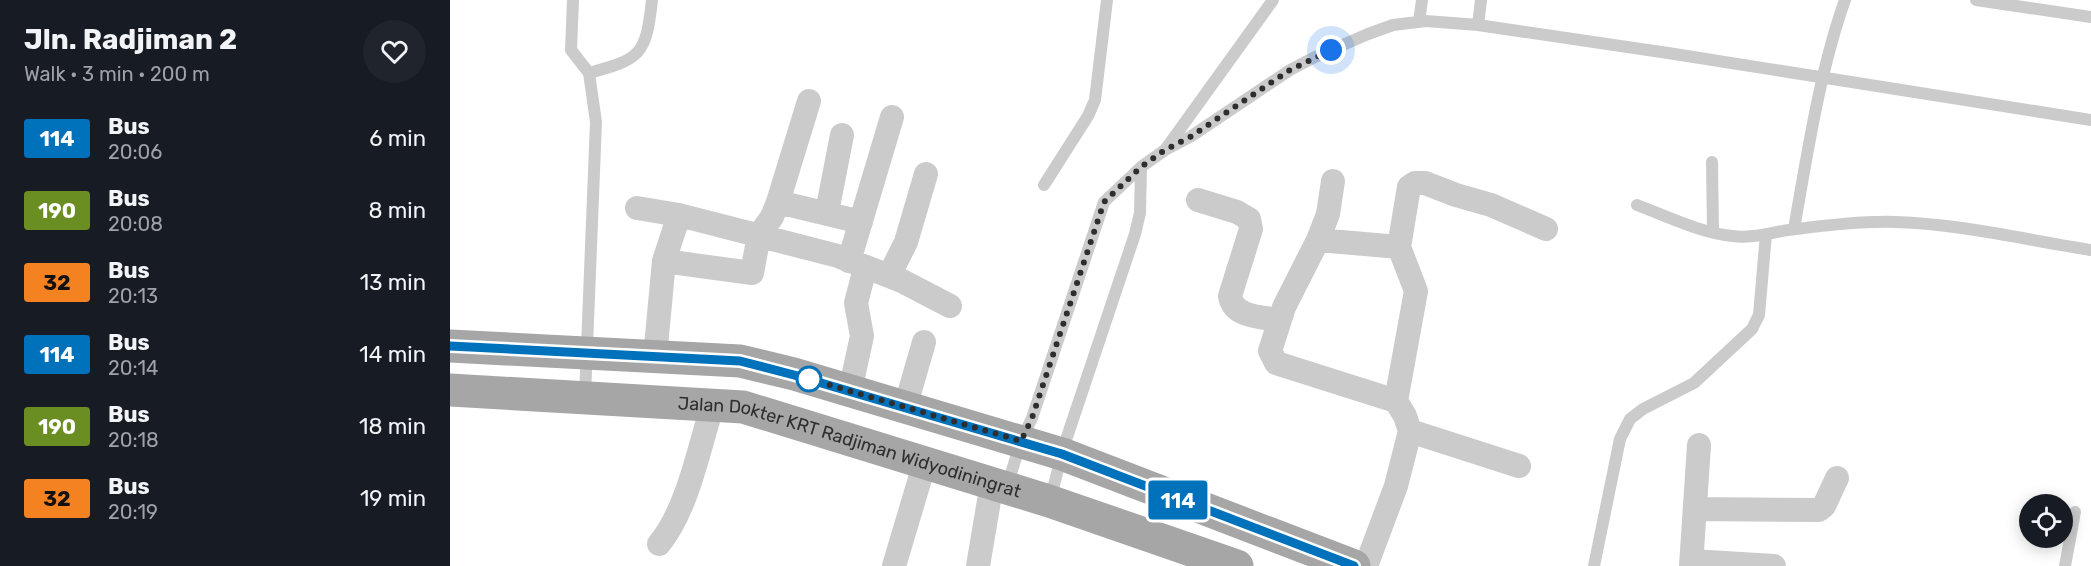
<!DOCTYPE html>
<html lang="en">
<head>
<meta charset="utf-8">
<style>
  :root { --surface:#171b24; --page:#20242c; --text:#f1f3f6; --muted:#9ea1a6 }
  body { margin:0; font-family:Rubik,sans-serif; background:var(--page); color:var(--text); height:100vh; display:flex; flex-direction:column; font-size:22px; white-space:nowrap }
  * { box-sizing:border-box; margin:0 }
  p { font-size:20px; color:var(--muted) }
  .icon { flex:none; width:33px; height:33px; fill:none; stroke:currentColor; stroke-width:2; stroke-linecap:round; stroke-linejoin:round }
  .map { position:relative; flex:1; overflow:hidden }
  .side { display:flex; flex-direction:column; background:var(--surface); width:450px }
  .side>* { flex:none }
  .badge { padding:0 12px; border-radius:4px; font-size:21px; line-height:39px }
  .fabs { position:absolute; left:1569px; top:494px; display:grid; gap:12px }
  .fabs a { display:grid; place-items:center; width:54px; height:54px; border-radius:50%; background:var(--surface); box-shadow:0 3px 15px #0003; font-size:30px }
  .you { position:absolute; width:30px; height:30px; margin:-15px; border:4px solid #fff; border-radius:50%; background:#1a73e8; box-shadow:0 0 0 9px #1a73e833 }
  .map>.badge { position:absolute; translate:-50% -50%; box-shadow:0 0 0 3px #fff }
  .round { display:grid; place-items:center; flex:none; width:63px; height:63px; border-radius:32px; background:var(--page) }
  .overview { display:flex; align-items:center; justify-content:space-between; height:102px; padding:0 24px }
  h1 { font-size:28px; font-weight:700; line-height:45px }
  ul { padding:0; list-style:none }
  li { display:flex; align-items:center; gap:18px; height:72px; padding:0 24px }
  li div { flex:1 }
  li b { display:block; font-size:22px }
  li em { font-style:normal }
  li .badge { min-width:66px; font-weight:700; text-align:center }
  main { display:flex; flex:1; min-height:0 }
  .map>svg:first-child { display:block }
</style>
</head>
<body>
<main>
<section class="side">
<div class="overview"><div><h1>Jln. Radjiman 2</h1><p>Walk · 3 min · 200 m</p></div><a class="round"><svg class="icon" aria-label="heart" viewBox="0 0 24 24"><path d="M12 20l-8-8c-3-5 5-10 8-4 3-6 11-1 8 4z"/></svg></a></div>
<ul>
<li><span class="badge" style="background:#0072bc;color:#fff">114</span><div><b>Bus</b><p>20:06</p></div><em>6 min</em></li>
<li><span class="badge" style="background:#6b8e23;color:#fff">190</span><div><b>Bus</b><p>20:08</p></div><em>8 min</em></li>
<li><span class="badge" style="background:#f58220;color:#111">32</span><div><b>Bus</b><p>20:13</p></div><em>13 min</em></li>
<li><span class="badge" style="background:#0072bc;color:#fff">114</span><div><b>Bus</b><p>20:14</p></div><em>14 min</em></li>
<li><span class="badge" style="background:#6b8e23;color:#fff">190</span><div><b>Bus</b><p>20:18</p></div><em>18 min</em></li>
<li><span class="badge" style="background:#f58220;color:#111">32</span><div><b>Bus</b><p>20:19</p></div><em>19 min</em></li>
</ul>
</section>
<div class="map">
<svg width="1641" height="566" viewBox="0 0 1641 566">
  <rect width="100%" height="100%" fill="#fff"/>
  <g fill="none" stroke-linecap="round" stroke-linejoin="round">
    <!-- service -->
    <path stroke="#cbcbcb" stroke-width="12" d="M123,0L121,50L139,73L146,122L135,396
      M1526,0L1641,17
      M969,22L972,0
      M1028,25L1031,0
      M139,73C191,59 196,55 202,0
      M715,150L740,137L840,70L863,58L918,34L943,25L976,21L1028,25L1218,53L1641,120
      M1262,162L1263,232
      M594,185L638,116L645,100L657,0
      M1187,205C1216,216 1251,233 1282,236C1304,239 1325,231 1346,229C1379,225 1413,221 1446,222C1511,224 1577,240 1641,250
      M1344,229C1357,155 1370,70 1395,0
      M557,487L571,441L582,418L654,202L691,167L715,150L823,0
      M600,500L615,443L685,234L690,213L691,167
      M1144,566L1170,439L1180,419L1193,409L1244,383L1302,329L1309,315L1316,234
      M1615,566L1625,512"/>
    <!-- minor -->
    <path stroke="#cbcbcb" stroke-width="24" d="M748,200L787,212L799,219L801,229L780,296C783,317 811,317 829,320
      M328,202L411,222
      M187,208L229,215L388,256L452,281L500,306
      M377,212L392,135
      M868,240L878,214L883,181
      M214,261L302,273L309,235L322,217L328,202L359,101
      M399,261L442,117
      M439,276L456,242L476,174
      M205,357L214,261L229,215
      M400,391L412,336L406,303L415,268
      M946,401L826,363L820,351L834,307L868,240L949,247
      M455,408L474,342
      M960,431L1069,466
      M1246,509L1369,510L1374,506L1387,478
      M209,544C238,509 249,447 263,404
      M1242,561L1324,566
      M444,566L475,462
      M528,566L542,483
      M916,566L946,486L960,431L955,416L946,401L966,291L949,247L959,187L965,183H975L1006,195L1041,205L1096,229
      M1241,566L1249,445"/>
    <!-- primary -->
    <g stroke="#a6a6a6" stroke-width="33">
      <path d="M0,346L290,361L344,374L612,454L904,566"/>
      <path id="s1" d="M0,390L293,407L599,501L787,566"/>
    </g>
  </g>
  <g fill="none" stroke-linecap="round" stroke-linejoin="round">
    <!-- line casing -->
    <g stroke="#fff" stroke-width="14">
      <path id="line" d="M0,346L290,361L344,375L612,454L904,566"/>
    </g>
    <!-- line -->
    <use href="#line" stroke="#0072bc" stroke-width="9"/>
    <!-- walk -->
    <path stroke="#2e2e2e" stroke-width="6" stroke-dasharray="0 10.8" d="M359,379L571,441L582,418L654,202L691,167L715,150L740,137L840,70L881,50"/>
  </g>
  <!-- markers -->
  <circle fill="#fff" stroke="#0072bc" stroke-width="3" cx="359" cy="379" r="12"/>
  <g text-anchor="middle" stroke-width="6" stroke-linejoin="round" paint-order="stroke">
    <!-- street labels -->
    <g font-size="18" fill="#2e2e2e" stroke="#fff">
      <text dy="6" stroke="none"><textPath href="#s1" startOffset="406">Jalan Dokter KRT Radjiman Widyodiningrat</textPath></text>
    </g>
  </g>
</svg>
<div class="fabs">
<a><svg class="icon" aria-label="locate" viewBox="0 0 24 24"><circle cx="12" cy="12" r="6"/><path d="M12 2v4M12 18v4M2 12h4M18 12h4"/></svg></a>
</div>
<div class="you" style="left:881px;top:50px"></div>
<b class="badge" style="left:728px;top:500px;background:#0072bc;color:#fff">114</b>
</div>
</main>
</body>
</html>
